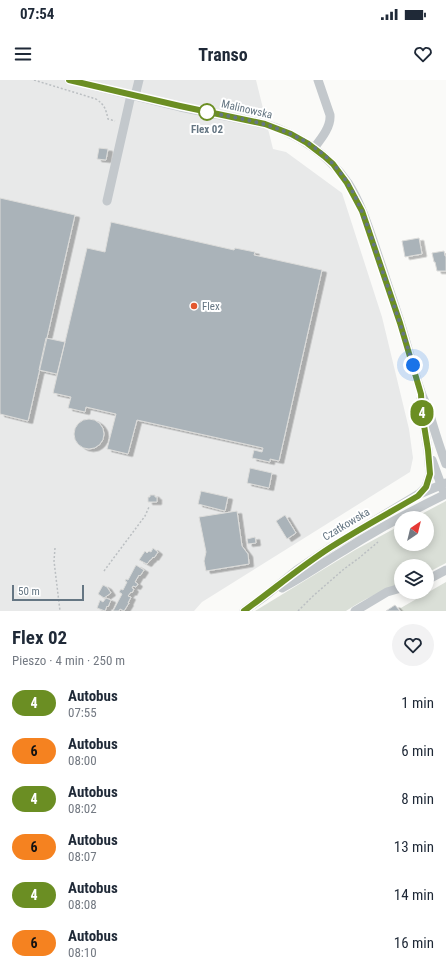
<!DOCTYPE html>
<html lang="pl">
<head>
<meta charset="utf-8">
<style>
  :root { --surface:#fff; --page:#f2f2f3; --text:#1f2937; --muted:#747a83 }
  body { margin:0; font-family:"Roboto Condensed",sans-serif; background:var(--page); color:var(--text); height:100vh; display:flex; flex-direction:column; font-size:15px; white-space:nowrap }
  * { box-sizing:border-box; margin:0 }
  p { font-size:13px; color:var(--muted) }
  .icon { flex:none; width:22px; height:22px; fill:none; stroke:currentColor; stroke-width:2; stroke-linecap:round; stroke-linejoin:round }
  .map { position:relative; height:531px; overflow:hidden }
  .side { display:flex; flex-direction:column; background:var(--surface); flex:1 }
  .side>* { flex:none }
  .badge { padding:0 8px; border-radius:13px; font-size:14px; line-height:26px }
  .needle { width:26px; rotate:35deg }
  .buttons { position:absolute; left:394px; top:431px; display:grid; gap:8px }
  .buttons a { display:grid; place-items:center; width:40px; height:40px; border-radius:50%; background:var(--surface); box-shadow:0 2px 10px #0003; font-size:20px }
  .scale { position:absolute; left:12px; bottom:10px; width:72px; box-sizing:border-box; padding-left:4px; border:2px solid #657683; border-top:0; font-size:11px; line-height:14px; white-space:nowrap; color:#657683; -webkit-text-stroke:3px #fff; paint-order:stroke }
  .you { position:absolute; width:20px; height:20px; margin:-10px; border:3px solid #fff; border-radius:50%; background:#1a73e8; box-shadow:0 0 0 6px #1a73e833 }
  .map>.badge { position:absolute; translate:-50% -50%; box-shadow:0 0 0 2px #fff }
  .round { display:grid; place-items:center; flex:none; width:42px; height:42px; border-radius:21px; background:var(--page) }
  .headline { display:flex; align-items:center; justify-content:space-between; height:68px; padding:0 12px }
  h1 { font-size:19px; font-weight:700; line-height:30px }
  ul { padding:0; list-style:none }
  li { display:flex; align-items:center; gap:12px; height:48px; padding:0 12px }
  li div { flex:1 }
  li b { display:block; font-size:15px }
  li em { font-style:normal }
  li .badge { min-width:44px; font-weight:700; text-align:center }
  .status { display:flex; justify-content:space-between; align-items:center; height:28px; padding:0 20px; background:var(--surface); direction:ltr }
  .status svg { height:11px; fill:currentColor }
  header { display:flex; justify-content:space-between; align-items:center; height:52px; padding:0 12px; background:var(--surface); font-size:18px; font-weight:700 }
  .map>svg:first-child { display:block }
</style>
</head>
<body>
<div class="status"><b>07:54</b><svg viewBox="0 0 49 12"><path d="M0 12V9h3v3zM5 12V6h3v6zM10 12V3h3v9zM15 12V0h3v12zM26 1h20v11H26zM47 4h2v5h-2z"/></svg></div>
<header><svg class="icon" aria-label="menu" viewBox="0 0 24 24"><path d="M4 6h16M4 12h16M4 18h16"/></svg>Transo<svg class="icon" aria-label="heart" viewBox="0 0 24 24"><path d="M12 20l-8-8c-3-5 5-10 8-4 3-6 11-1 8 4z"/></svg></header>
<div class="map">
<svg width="446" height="531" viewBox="0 0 446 531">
  <defs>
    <filter id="shadow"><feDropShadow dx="4.5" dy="2.5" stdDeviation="0" flood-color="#0004"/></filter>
  </defs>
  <rect width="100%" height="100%" fill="#fafaf8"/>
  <!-- built -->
  <path fill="#e8e9e9" d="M0,0H256L273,69L286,72L342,113L382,237L409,349L413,378L410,392L202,522L194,531H0Z"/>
  <!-- green -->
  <path fill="#dadfd7" d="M446,421V483L427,493V486H401V504C383,510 362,520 346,531H255L355,470L401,445V464H427V438H414Z
    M446,502V531H401L399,529Z"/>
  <!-- building -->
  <path fill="#aab3b9" stroke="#dcdcda" filter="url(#shadow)" d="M99,68L108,69L106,80L97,79Z
    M0,118L75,135L28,341L0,334Z
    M111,142L234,170L235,168L255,172L254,175L322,190L279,381L270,379V382L252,378L254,370L262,372L263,368L137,340L128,374L107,369L116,334L86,327L85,332L68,328L71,317L53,313L87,168L105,172Z
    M419,158L422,174L405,177L402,161Z
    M444,171L445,176H446V191H437L435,182H434L432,173Z
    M46,258L65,262L57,294L39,290Z
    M74 354a15 15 0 1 1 30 0a15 15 0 1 1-30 0Z
    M250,388L272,393L269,408L247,403Z
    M201,411L228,417L225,431L198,424Z
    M150,415H155V417H157V422H148V417H150Z
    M237,431L242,466L248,474L249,484L206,491L204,481L206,472L199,437Z
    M285,435L296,453L287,459L276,441Z
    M255,457L256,463L248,464L247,459Z
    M153,468L158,472L154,478L153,477L151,480H150L148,483L147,484L139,480L145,471L147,473L149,471L151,472Z
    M136,485L144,490L140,496L139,495L135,502L138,504L136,507L133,506L132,508L134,509L132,513L131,512L128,516L131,517L128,523H129L124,531L120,529L119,531H113L122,514L119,512L121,509L123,510L127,502L125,501L126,499L128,500Z
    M103,505L107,507L111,513L104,518L98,514Z
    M106,518L111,520L108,527L107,526L105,531L97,528L100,520L103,522Z
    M395,525L400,531H386Z"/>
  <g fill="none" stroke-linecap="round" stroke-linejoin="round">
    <!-- path -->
    <path stroke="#bbbfc2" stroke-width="1.5" stroke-dasharray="2 2" stroke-linecap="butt" d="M34,0L96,19C105,25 106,30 108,39L115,41
      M55,468L54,481L60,531
      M104,491L145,436L149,427
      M298,531L313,516L344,489L359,478L378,462"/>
    <!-- minor -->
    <path stroke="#c3c8cc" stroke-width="9" d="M69,0L180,27L265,44C298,54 328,74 348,103C364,128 372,159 382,187C388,206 395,226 401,245C408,267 413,290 421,312C423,319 427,325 429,332C434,349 439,366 446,384
      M135,16L139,0
      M314,68C321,59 331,47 330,35L318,0
      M107,121L131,15
      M432,380L443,410
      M419,414L426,407L430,394L428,370L422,333L421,319
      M427,500L446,490
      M282,508C303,497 323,483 343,471C376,450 411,431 446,414
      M244,531L265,516L297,490L331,467L417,415L446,403
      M355,531L387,512L401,508"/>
  </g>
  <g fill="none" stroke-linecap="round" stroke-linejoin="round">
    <!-- line casing -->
    <g stroke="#fff" stroke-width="9">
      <path id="line" d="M69,0L180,26L265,44L291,54L307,63L324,76L333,84L347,103L362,131L400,243L421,314L422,333L428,370L430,394L426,407L418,416C389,433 359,449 331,467C300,487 273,510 244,531"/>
    </g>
    <!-- line -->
    <use href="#line" stroke="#6b8e23" stroke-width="6"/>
    <!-- walk -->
    <path stroke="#657683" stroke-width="4" stroke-dasharray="0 7.2" d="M207,32C242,39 274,43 306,62C353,90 365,138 381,187C392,219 403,252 413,285"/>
  </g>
  <!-- markers -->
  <circle fill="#fff" stroke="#6b8e23" stroke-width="2" cx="207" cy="32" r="8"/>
  <circle fill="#e4572e" stroke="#fff" stroke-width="1.5" cx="194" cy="226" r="4"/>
  <g text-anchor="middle" stroke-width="4" stroke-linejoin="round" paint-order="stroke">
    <!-- street labels -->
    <g font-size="11" fill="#657683" stroke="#fff">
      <text transform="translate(247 29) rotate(13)" y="4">Malinowska</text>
      <text transform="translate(346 444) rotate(-31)" y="4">Czatkowska</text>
    </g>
    <!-- stop labels -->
    <g font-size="11" font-weight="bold" fill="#657683" stroke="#fff">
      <text x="207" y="53">Flex 02</text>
    </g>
    <!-- poi labels -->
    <g font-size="11" fill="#657683" stroke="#fff" text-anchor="start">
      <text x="202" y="230">Flex</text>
    </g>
  </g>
</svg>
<div class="buttons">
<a><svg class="needle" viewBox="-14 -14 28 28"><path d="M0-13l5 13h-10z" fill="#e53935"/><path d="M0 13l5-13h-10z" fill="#747a83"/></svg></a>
<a><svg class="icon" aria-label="layers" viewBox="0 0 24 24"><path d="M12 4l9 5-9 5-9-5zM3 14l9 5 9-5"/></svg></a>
</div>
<div class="scale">50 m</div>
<div class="you" style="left:413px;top:285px"></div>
<b class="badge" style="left:422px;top:333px;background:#6b8e23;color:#fff">4</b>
</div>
<section class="side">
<div class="headline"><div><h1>Flex 02</h1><p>Pieszo · 4 min · 250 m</p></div><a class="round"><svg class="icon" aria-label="heart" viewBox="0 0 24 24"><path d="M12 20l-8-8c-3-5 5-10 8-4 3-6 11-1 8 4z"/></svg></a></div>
<ul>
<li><span class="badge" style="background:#6b8e23;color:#fff">4</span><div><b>Autobus</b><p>07:55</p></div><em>1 min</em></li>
<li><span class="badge" style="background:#f58220;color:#111">6</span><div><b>Autobus</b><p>08:00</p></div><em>6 min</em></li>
<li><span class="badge" style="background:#6b8e23;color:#fff">4</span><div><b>Autobus</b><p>08:02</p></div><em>8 min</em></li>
<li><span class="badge" style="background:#f58220;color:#111">6</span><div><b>Autobus</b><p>08:07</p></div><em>13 min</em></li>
<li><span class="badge" style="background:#6b8e23;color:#fff">4</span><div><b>Autobus</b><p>08:08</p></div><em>14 min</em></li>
<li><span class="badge" style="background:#f58220;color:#111">6</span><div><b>Autobus</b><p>08:10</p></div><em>16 min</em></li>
</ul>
</section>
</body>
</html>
